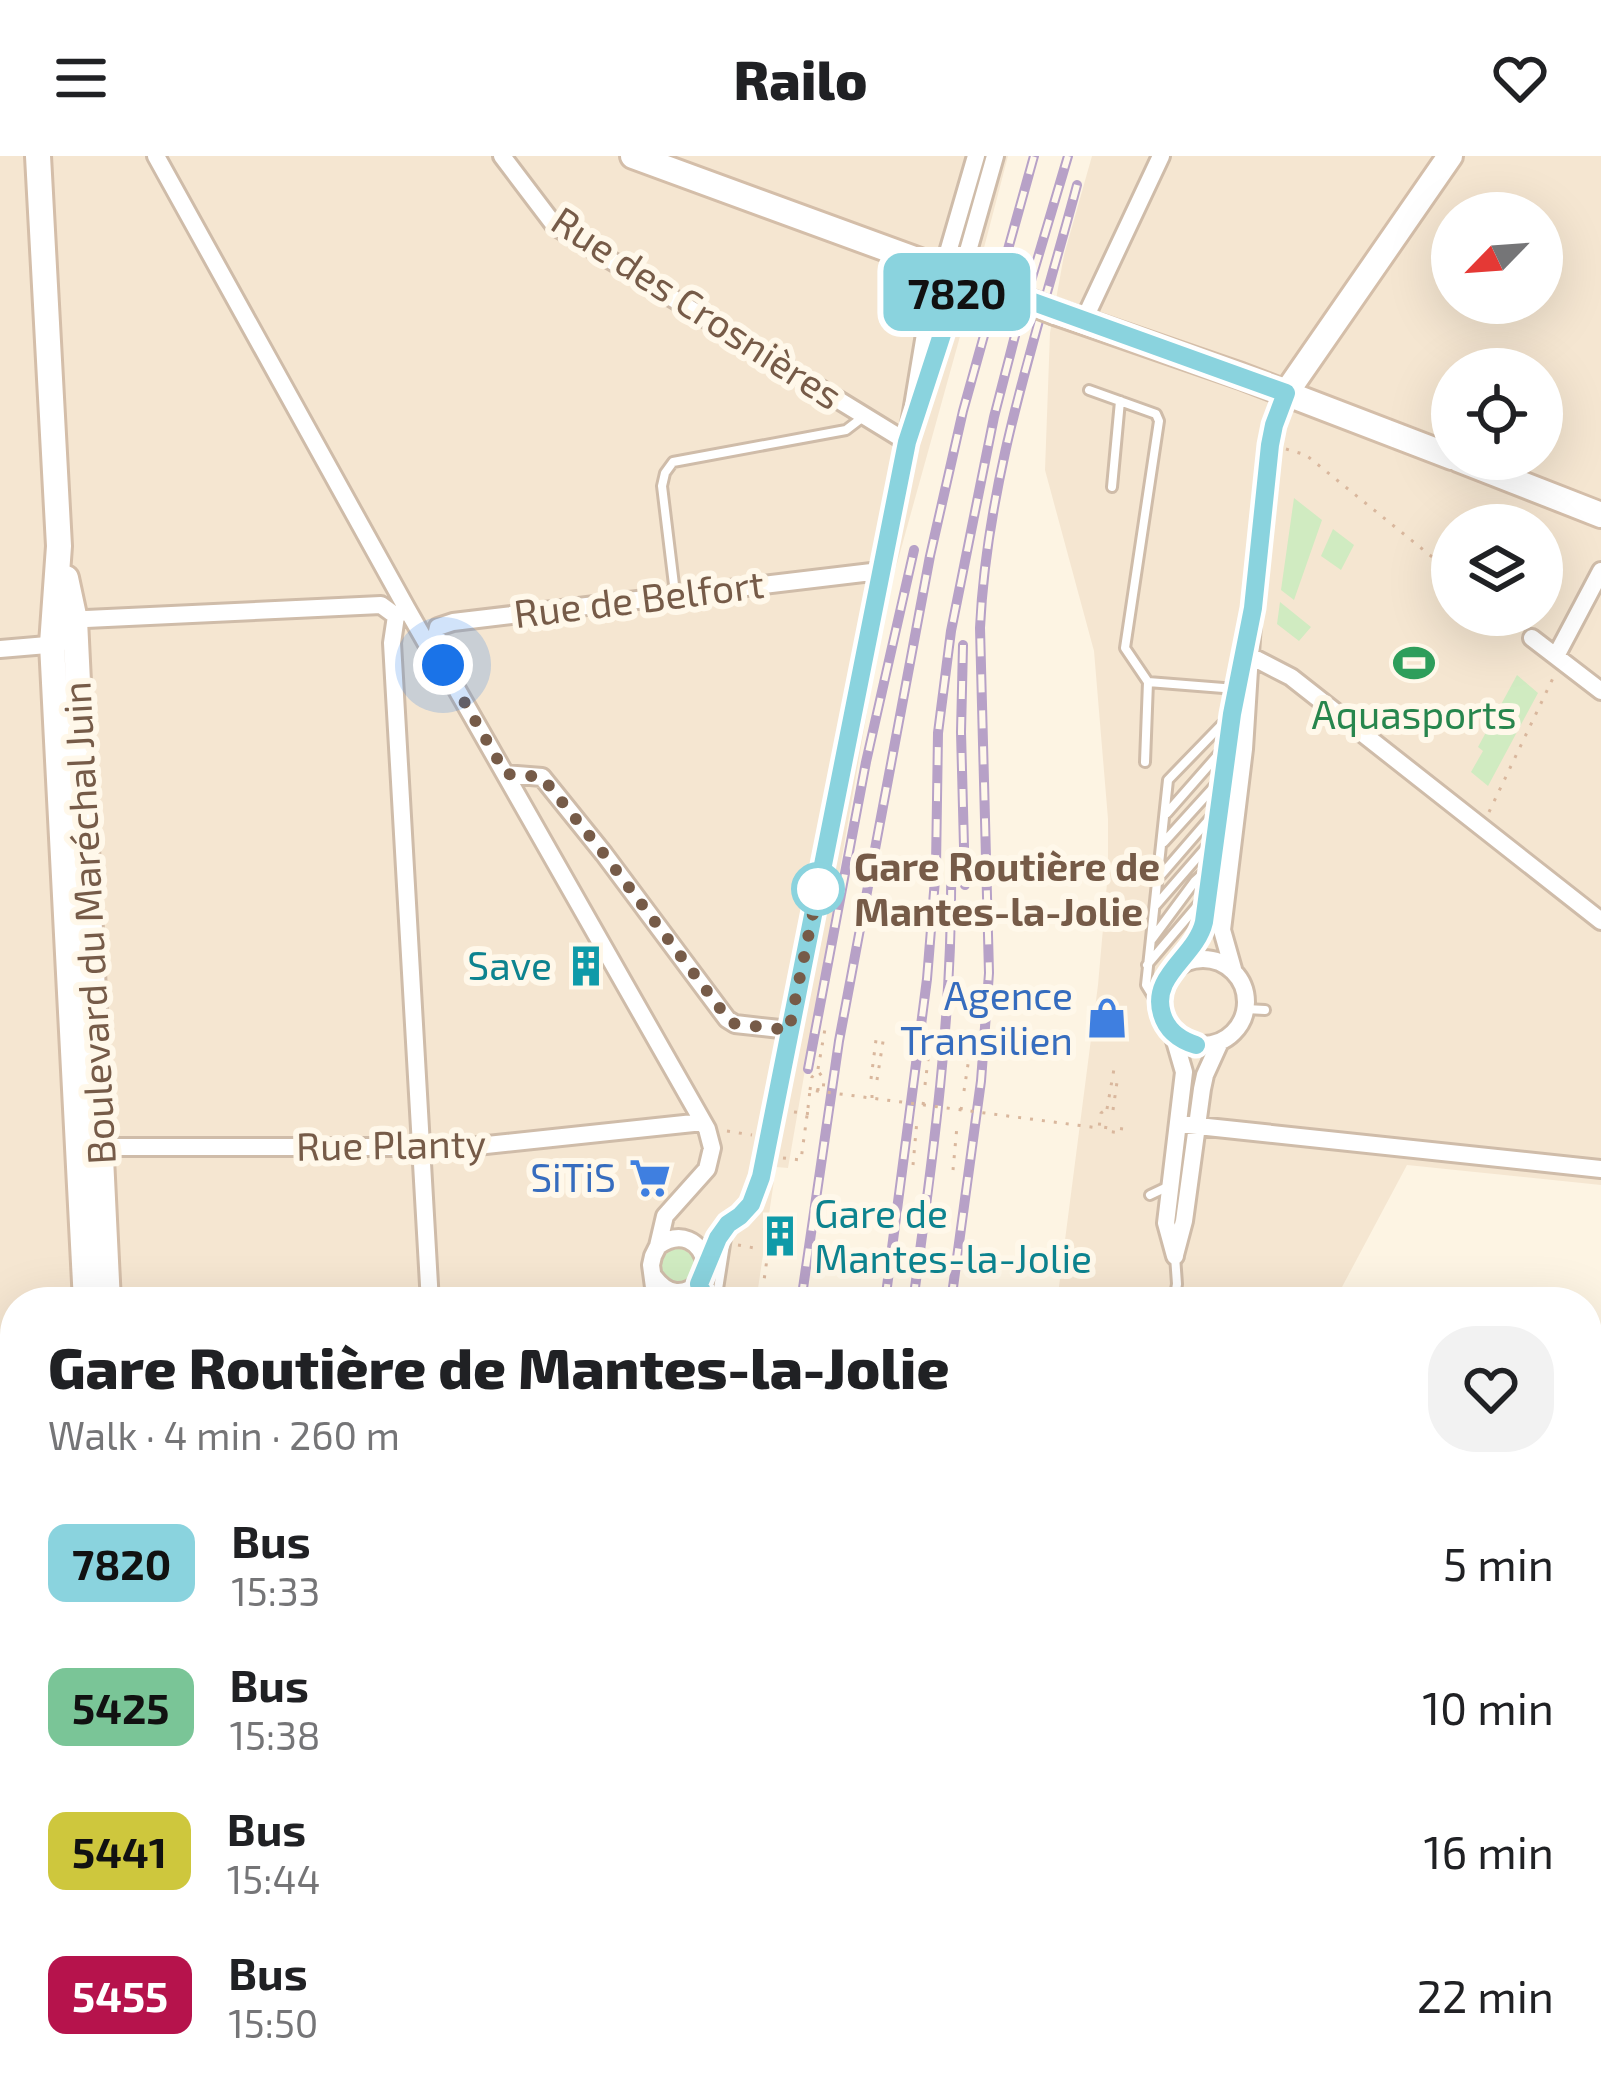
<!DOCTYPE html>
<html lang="en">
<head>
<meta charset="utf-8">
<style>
  :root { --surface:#fff; --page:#f2f2f2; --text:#202124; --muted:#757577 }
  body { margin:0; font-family:"Exo 2",sans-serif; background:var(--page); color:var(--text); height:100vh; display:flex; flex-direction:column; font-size:45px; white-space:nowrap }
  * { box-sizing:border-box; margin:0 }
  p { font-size:39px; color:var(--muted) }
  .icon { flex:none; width:66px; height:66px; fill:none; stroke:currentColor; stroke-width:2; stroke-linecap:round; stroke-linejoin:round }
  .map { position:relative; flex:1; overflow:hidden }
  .side { position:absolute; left:0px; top:1131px; width:1602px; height:804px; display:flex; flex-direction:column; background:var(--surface); border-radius:48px 48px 0 0; box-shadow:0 12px 48px #0002 }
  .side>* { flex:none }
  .badge { padding:0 24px; border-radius:18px; font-size:42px; line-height:78px }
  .needle { width:78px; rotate:245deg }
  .controls { position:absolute; left:1431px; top:36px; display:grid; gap:24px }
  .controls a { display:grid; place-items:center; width:132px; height:132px; border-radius:50%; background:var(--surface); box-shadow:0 12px 48px #0002; font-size:60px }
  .you { position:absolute; width:60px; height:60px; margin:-30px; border:9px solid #fff; border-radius:50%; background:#1a73e8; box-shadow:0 0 0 18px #1a73e833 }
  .map>.badge { position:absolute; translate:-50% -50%; box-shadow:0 0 0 6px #fff }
  .round { display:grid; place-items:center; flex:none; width:126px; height:126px; border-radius:48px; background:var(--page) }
  .headline { display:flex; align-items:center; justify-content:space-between; height:204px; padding:0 48px }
  h1 { font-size:57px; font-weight:800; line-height:90px }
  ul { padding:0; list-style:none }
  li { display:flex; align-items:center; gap:36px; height:144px; padding:0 48px }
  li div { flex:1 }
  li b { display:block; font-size:45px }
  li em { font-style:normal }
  li .badge { min-width:132px; font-weight:700; text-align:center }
  header { display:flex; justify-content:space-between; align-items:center; height:156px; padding:0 48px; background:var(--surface); font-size:54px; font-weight:800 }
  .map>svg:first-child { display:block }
</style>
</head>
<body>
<header><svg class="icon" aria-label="menu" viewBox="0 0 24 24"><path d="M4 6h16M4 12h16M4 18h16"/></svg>Railo<svg class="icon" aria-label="heart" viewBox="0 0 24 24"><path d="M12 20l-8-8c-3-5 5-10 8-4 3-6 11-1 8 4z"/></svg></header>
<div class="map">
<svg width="1601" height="1935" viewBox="0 0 1601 1935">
  <rect width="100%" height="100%" fill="#fdf4e3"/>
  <!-- residential -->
  <path fill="#f5e6d1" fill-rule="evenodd" d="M0,0H1008L980,107L979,152L964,166L886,447L788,1012L776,1011L756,1146H15V1920H720L719,1935H0Z
    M1092,0H1601V1029L1407,1009L1334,1146H1057L1098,829L1108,716V663L1094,495L1045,314L1050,177L1064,99ZM1452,57H1542V147H1452ZM1452,213H1542V303H1452ZM1452,369H1542V459H1452Z"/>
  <!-- green -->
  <path fill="#d0ebc1" d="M1294,342L1322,364L1294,444L1281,434Z
    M1333,373L1354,389L1341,414L1321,400Z
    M1280,446L1311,471L1299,485L1277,468Z
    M1517,519L1538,537L1488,630L1471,616L1483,595L1478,591Z
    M661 1110a17 17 0 1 1 34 0a17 17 0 1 1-34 0Z"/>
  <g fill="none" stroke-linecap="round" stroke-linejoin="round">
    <!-- lane casing -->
    <g stroke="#cfbca9" stroke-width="14">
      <path id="lane" d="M1089,234L1156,258L1159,265L1125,492L1148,526
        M1112,331L1120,245
        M675,437L662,330L665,317L673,306L846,274L863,261
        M1145,606L1148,526L1236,533
        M1167,657L1224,592
        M1164,686L1222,622
        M1161,719L1218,653
        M1156,749L1209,688
        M1152,783L1195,725L1206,715
        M1147,809L1203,743
        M1160,852L1146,829L1168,624L1231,559
        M1246,853L1265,854
        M1150,1039L1169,1030
        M716,1146L726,1082
        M1174,1146L1177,1128L1175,1100
        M1177,1920L1189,1935
        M1203,1920L1204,1935
        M1340,1920L1341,1935
        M1504,1920L1505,1935"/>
    </g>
    <!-- street casing -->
    <g stroke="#cfbca9" stroke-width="22">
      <path id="street" d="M156,0L407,453L431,495L443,509L707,973L712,992L707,1013L665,1060L658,1090L653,1100L651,1109L656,1146
        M502,0L555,70L907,286
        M1083,166L1161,0
        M923,240L945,176L995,0
        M407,453L396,460L392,487L430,1146
        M65,464L381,449L396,460
        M1532,482L1601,535
        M0,493L59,488
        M440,497L436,480L438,471L453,466L880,415
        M1556,500L1601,415
        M1243,502L1258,504L1291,521L1601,765
        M506,618L542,621L604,698L727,863L735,868L789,874
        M1160 846a43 43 0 1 1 86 0a43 43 0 1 1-86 0Z
        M1175,812L1201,778L1242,506
        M1233,813L1222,774L1244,593L1253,451L1270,289L1274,269L1286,237
        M1173,878L1184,916L1166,1067L1175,1100
        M1179,968L1601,1013
        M94,991H414L430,995L703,966
        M658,1090C680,1074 701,1084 706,1109
        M1175,1099L1184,1065L1202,933L1205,919L1220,886
        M654,1121C660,1129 666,1135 676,1136C706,1138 707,1100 719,1081C728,1067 744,1061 751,1047C756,1039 757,1029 761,1021L907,286L926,172L976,0
        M699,1128L706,1146
        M0,1370H15
        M548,1920L552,1935
        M696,1935L697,1920"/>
    </g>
    <!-- secondary casing -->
    <g stroke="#d4bea9" stroke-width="30">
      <path id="secondary" d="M38,0L59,390L52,488L86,1146
        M633,0L980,127
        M1055,156L1241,220L1452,301
        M1286,237L1450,0
        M1458,303L1601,359
        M66,422L75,464L108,1146
        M122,1920V1935
        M144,1920V1935"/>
    </g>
    <!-- path -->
    <path stroke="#d9b79d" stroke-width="3" stroke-dasharray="3 9" stroke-linecap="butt" d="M1286,293L1306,299L1452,417
      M1504,459L1517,470
      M1489,656L1554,520
      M818,913L825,873
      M871,923L877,876
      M877,924L884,879
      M925,929L930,887
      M810,934L812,921L818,915L824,923L823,936
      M818,935V929
      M964,935L970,895
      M872,942V936
      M923,949L924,942
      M1107,953L1114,913
      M961,954L962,948
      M1113,954L1118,919
      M794,956L812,958
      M1106,970L1105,975L1121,977L1122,969
      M727,975L752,979
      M783,1002L801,1004L808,952
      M913,1009L917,964
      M953,1014L957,970
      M763,1072L795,1076
      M789,1073L790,1063
      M837,1074H842V1071
      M738,1089L760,1093
      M761,1146L773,1060
      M1587,1632L1601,1605
      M1570,1920V1935"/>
    <!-- lane -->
    <use href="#lane" stroke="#fff" stroke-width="8"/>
    <!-- street -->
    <use href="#street" stroke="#fff" stroke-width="16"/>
    <!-- secondary -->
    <use href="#secondary" stroke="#fff" stroke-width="24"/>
    <!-- rail casing -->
    <g stroke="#b7a1c7" stroke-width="10">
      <path id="rail" d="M963,489L961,576L965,729
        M808,913L866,606L914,394
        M801,1146L839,885L930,400L963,255L1034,0
        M885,1146L927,823L936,711L938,577L951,475L994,261L1017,172L1068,0
        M913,1146C933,1002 953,856 951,710
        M951,1146L981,925L989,817L980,472C987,320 1038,175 1077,29
        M876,1920L881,1935
        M930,1920L936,1935
        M730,1935L731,1920"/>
    </g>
    <!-- rail -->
    <use href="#rail" stroke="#fff8ea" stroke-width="6" stroke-dasharray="18" stroke-linecap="butt"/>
    <!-- secondary-bridge casing -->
    <g stroke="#d4bea9" stroke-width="30" stroke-linecap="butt">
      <path id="secondary-bridge" d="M980,127L1055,156"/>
    </g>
    <!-- path-bridge -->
    <path stroke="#d9b79d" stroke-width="3" stroke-dasharray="3 9" stroke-linecap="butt" d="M808,952L810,934L1099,972L1101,957L1107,953"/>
    <!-- secondary-bridge -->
    <use href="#secondary-bridge" stroke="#fff" stroke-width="24"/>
  </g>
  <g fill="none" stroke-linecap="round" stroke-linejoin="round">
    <!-- line casing -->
    <g stroke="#fff" stroke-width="27">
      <path id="line" d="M706,1146L699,1128L718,1082L728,1068L740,1060L751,1048L761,1021L907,286L961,120L1286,237L1274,269L1270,289L1253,452L1232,558L1204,766C1196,801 1150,819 1162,858C1167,875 1180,884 1196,889"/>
    </g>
    <!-- line -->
    <use href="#line" stroke="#8ad3de" stroke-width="18"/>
    <!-- walk -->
    <path stroke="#765b48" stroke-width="12" stroke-dasharray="0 21.6" d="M443,509L506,618L542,621L604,698L728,863L735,868L789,874L818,733"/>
  </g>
  <!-- icons -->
  <defs>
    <g id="stadium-bare" transform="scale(3.24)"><path d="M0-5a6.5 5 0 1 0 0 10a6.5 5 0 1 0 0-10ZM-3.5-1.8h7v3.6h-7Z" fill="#2e9e5b" stroke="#fff8ea" stroke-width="2.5" paint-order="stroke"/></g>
    <g id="building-bare" transform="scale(3.24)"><path d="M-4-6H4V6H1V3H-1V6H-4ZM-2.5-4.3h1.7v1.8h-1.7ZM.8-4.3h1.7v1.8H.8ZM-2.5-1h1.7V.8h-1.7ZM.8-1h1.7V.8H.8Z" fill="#0f9aa8" stroke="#fff8ea" stroke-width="2.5" paint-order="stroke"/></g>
    <g id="shop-bare" transform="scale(3.24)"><path d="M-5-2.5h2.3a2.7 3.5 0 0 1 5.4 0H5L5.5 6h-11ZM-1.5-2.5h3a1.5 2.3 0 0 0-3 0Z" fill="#3f7fe0" stroke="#fff8ea" stroke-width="2.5" paint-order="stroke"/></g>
    <g id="supermarket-bare" transform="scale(3.24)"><path d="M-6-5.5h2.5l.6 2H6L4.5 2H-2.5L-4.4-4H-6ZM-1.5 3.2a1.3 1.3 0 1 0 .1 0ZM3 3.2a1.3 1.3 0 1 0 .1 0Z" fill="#3f7fe0" stroke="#fff8ea" stroke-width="2.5" paint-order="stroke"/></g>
  </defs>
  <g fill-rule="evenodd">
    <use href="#stadium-bare" x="1414" y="507"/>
    <use href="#building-bare" x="586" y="810"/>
    <use href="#shop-bare" x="1107" y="862"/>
    <use href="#supermarket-bare" x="650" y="1022"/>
    <use href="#building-bare" x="780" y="1080"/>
  </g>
  <!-- markers -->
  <circle fill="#fff" stroke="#8ad3de" stroke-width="6" cx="818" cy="733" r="24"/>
  <g text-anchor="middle" stroke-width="12" stroke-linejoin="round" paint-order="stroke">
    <!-- street labels -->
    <g font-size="39" fill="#765b48" stroke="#fff8ea">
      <text transform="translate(697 152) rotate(33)" y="14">Rue des Crosnières</text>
      <text transform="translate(639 443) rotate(-7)" y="14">Rue de Belfort</text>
      <text transform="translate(89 767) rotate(-93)" y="14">Boulevard du Maréchal Juin</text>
      <text transform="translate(391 989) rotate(-1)" y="14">Rue Planty</text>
    </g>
    <!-- leisure labels -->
    <g font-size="39" fill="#27864d" stroke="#fff8ea">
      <text x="1414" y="573">Aquasports</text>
    </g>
    <!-- stop labels -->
    <g font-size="39" font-weight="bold" fill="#765b48" stroke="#fff8ea" text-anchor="start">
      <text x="854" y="725">Gare Routière de<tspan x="854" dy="45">Mantes-la-Jolie</tspan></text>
    </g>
    <!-- culture labels -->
    <g font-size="39" fill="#0d838f" stroke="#fff8ea" text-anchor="end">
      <text x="552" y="824">Save</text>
      <text x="814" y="1072" text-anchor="start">Gare de<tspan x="814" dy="45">Mantes-la-Jolie</tspan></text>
    </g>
    <!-- shop labels -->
    <g font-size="39" fill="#366cbe" stroke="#fff8ea" text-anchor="end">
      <text x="1073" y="854">Agence<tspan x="1073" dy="45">Transilien</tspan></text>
      <text x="616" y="1036">SiTiS</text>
    </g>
  </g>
</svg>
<div class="controls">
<a><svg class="needle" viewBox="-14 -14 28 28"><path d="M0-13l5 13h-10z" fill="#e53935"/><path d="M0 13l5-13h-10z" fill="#757577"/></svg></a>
<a><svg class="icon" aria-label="locate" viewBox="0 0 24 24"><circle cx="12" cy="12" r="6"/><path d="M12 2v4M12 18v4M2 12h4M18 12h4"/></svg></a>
<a><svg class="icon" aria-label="layers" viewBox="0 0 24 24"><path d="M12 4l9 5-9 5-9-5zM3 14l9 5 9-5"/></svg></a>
</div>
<div class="you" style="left:443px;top:509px"></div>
<b class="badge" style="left:957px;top:136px;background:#8ad3de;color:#111">7820</b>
<section class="side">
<div class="headline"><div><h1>Gare Routière de Mantes-la-Jolie</h1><p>Walk · 4 min · 260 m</p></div><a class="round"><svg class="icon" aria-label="heart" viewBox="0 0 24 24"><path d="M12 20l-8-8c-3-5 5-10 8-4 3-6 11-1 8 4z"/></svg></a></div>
<ul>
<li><span class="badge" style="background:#8ad3de;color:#111">7820</span><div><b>Bus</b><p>15:33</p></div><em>5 min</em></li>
<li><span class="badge" style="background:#7ac597;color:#111">5425</span><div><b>Bus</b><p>15:38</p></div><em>10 min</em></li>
<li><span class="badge" style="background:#cec73d;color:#111">5441</span><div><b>Bus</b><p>15:44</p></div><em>16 min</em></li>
<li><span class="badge" style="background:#b6134c;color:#fff">5455</span><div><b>Bus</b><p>15:50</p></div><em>22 min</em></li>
</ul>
</section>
</div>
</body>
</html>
